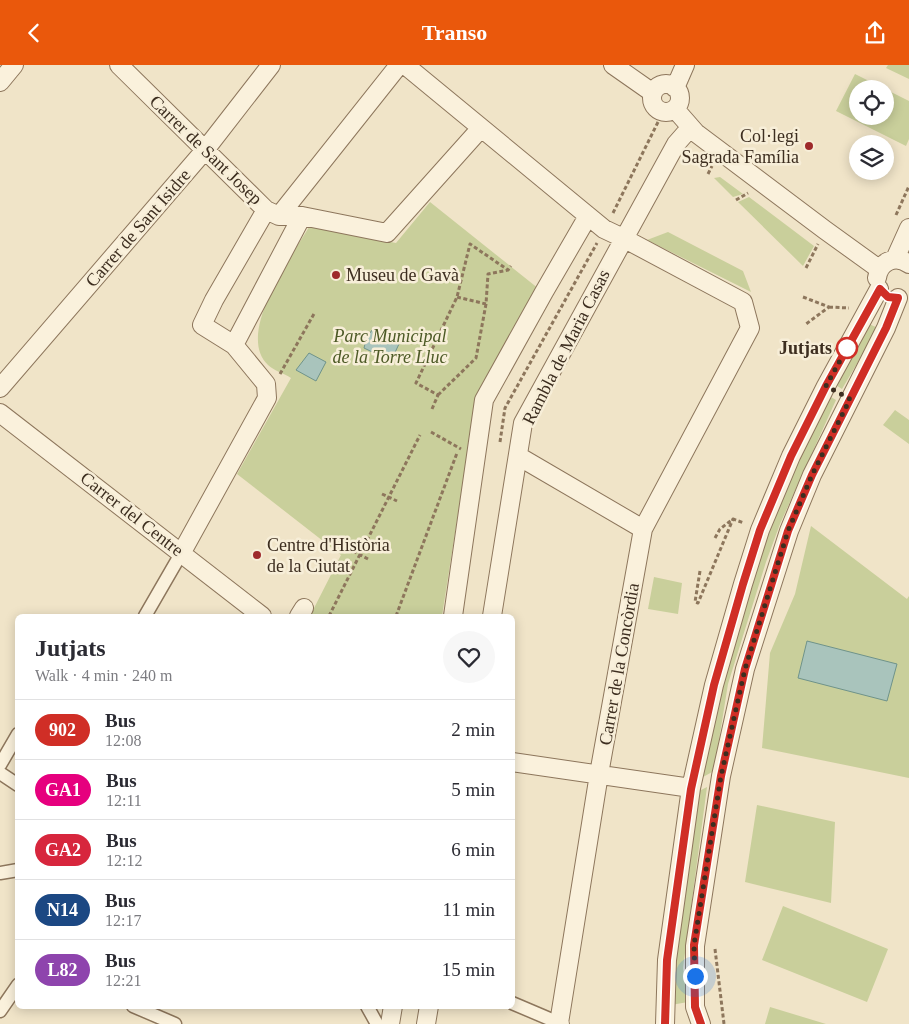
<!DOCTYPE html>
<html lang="en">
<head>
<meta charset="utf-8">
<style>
  :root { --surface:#fff; --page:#f7f7f7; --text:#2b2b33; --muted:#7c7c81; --line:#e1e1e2; --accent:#ea580c }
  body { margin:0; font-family:Georgia,serif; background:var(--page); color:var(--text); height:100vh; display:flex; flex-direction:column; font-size:19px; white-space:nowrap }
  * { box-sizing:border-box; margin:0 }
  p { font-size:16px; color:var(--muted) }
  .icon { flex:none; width:28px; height:28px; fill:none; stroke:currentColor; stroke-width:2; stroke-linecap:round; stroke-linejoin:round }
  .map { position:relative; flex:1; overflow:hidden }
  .sheet { position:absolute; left:15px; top:549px; width:500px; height:395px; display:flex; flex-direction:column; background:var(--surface); border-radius:8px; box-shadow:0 2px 12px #0003 }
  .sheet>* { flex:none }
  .badge { padding:0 10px; border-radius:16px; font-size:18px; line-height:32px }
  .buttons { position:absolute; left:849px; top:15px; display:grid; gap:10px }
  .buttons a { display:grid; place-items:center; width:45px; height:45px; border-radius:50%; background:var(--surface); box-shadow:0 2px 12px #0003; font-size:25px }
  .you { position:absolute; width:25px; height:25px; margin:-12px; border:4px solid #fff; border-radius:50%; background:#1a73e8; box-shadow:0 0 0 8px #1a73e833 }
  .map>.badge { position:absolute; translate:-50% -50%; box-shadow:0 0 0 2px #fff }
  .round { display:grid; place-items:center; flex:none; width:52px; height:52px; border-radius:26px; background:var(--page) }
  .overview { display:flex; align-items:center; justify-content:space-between; height:85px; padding:0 20px }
  h1 { font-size:24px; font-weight:700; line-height:38px }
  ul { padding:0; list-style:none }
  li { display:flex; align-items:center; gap:15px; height:60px; padding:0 20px; border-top:1px solid var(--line) }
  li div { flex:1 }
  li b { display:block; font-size:19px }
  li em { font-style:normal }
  li .badge { min-width:55px; font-weight:700; text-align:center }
  header { display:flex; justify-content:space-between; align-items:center; height:65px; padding:0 20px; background:var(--accent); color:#fff; font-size:22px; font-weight:700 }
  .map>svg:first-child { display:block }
</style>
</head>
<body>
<header><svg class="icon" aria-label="back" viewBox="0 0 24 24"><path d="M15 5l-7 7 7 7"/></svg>Transo<svg class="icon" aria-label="share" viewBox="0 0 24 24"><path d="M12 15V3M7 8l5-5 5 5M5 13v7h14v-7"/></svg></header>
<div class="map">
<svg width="909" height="959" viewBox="0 0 909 959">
  <rect width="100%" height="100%" fill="#f0e4c8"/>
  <!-- green -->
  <path fill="#c9cf9b" d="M888,0H909V14L886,3Z
    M855,9L885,24H858V51H885V24L909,36V74L906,81L836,46Z
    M720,112L743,129L733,132L714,113Z
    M749,132L814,181L803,201L738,137Z
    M430,137L539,224L475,340L442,551H310L341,490L237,409L291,313C284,308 274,306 268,300C235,269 292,191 309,162L396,178Z
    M668,167L743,206L751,227L647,175Z
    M869,259L878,263L842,324L834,319Z
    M829,331L836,335L780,459L766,497L728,619L714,706L703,712L719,617L773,451Z
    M895,345L909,355V379L883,360Z
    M811,461L907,534L909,531V713L762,683L770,588L795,529Z
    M654,512L682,518L678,549L648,544Z
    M707,722L683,903L688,937L671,940L672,902L699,726Z
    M757,740L835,757L831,838L745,817Z
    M783,841L888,884L867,937L762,895Z
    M770,942L826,959H765Z"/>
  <!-- water -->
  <path fill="#a9c4bc" stroke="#6f938a" d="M372,265L399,279L391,296L364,283L365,279L363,272L370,268Z
    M309,288L326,297L316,316L296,305Z
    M807,576L897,599L887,636L798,613Z"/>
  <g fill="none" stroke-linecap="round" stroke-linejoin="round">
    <!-- pedestrian casing -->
    <g stroke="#8d765c" stroke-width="15">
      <path id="pedestrian" d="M145,551L182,487
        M0,700L18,669
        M0,708L18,720
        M0,808L18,805
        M512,938L559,958
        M133,941L175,959
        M367,941L377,959
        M0,946L18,920"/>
    </g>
    <!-- minor casing -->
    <g stroke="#8d765c" stroke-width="20">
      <path id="minor" d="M119,0L266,145L279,151H302L387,168L481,63
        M405,0L604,164L623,173L743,237L750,263L643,464L599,709L559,958L560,959
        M613,0L653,28
        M0,17L14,0
        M652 33a14 14 0 1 1 28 0a14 14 0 1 1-28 0Z
        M675,23L685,0
        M675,44L696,68L825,165L879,204
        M279,151L399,0
        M895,194L909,163
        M877,213C879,197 895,189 909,199
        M234,280L302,151
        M0,323L205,85L271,0
        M0,348L262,551
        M518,391L643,464
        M182,487L267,333L266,319L234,280L202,260L214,235L266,145
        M299,551L304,543
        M453,551L484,335L544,227L588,151
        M492,551L523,358L676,79L690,63
        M512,697L691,723
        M390,959L393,941
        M426,959L429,941
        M665,959L667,895L691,723L714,620L743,519L760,465L791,391L826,321L879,224
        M701,959L695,942V881L721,711L745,604L789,466L812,410L886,263L898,233"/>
    </g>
    <!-- path -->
    <path stroke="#8d765c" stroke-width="3" stroke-dasharray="4 2.5" stroke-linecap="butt" d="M708,109L712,101
      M736,135L748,128
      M613,148L660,53
      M896,150L909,121
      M806,203L818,179
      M457,232L486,239L488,209L508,205
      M803,232L829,242L806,259
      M829,242L849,243
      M280,309L315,247
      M438,330L476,293L486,239
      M432,344L438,330L416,318L457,232L470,179L508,205L511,201
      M431,367L461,384
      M500,377L505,343L597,178
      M382,429L397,436
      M715,473L720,464L733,454L744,458
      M353,486L368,494
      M700,506L695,537L698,538L733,454
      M329,551L420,370
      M396,551L457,388
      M715,884L724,959"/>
    <!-- pedestrian -->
    <use href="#pedestrian" stroke="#faf1dc" stroke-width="12"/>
    <!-- minor -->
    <use href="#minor" stroke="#faf1dc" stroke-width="18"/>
  </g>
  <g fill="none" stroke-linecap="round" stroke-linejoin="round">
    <!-- line casing -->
    <g stroke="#fff" stroke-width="11">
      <path id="line" d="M665,959L667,895L691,724L714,620L743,519L760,465L791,391L826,321L880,224L888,232L898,233L886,263L812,410L788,466L745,604L721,711L694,880L695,942L701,959"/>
    </g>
    <!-- line -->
    <use href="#line" stroke="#d02e26" stroke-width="8"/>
    <!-- walk -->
    <path stroke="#3d2e20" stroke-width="5" stroke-dasharray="0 9" d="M695,911L694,880L721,711L745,604L788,466L812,410L850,334L826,321L847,283"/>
  </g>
  <!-- markers -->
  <g fill="#9e2a2b" stroke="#f7eed8" stroke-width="2">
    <circle cx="809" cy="81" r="5"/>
    <circle cx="336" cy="210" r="5"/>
    <circle cx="257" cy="490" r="5"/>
  </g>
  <circle fill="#fff" stroke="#d02e26" stroke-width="2.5" cx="847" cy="283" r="10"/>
  <g text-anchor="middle" stroke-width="5" stroke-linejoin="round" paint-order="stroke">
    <!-- poi labels -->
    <g font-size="18" fill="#3d2e20" stroke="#f7eed8" text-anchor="start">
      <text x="799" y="77" text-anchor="end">Col·legi<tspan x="799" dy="21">Sagrada Família</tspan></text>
      <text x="346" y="216">Museu de Gavà</text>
      <text x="267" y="486">Centre d'Història<tspan x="267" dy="21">de la Ciutat</tspan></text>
    </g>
    <!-- street labels -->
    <g font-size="18" fill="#3d2e20" stroke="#f7eed8">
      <text transform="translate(206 85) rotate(44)" y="6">Carrer de Sant Josep</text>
      <text transform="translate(138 163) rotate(-49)" y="6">Carrer de Sant Isidre</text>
      <text transform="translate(566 282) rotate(-63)" y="6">Rambla de Maria Casas</text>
      <text transform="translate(132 449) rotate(38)" y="6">Carrer del Centre</text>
      <text transform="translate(619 599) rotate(-80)" y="6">Carrer de la Concòrdia</text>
    </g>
    <!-- park labels -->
    <g font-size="18" font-style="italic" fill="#4d5a26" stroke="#f7eed8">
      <text x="390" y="277">Parc Municipal<tspan x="390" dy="21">de la Torre Lluc</tspan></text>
    </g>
    <!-- stop labels -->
    <g font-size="18" font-weight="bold" fill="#3d2e20" stroke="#f7eed8" text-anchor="end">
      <text x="832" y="289">Jutjats</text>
    </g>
  </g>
</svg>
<div class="buttons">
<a><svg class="icon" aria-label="locate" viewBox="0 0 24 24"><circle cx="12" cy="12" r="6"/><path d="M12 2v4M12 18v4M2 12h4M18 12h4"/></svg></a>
<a><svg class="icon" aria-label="layers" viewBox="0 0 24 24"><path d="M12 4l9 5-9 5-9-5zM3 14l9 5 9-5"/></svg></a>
</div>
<div class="you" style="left:695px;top:911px"></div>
<section class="sheet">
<div class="overview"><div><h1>Jutjats</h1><p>Walk · 4 min · 240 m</p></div><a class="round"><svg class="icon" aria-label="heart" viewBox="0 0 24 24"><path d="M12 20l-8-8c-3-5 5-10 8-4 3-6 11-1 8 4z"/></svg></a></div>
<ul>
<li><span class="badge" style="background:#d02e26;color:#fff">902</span><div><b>Bus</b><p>12:08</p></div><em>2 min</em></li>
<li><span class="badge" style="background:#e6007e;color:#fff">GA1</span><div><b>Bus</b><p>12:11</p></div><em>5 min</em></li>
<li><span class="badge" style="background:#d7263d;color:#fff">GA2</span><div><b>Bus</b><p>12:12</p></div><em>6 min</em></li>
<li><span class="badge" style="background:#1c4883;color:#fff">N14</span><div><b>Bus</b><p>12:17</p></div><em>11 min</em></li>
<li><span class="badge" style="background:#8e44ad;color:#fff">L82</span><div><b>Bus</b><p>12:21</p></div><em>15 min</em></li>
</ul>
</section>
</div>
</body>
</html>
